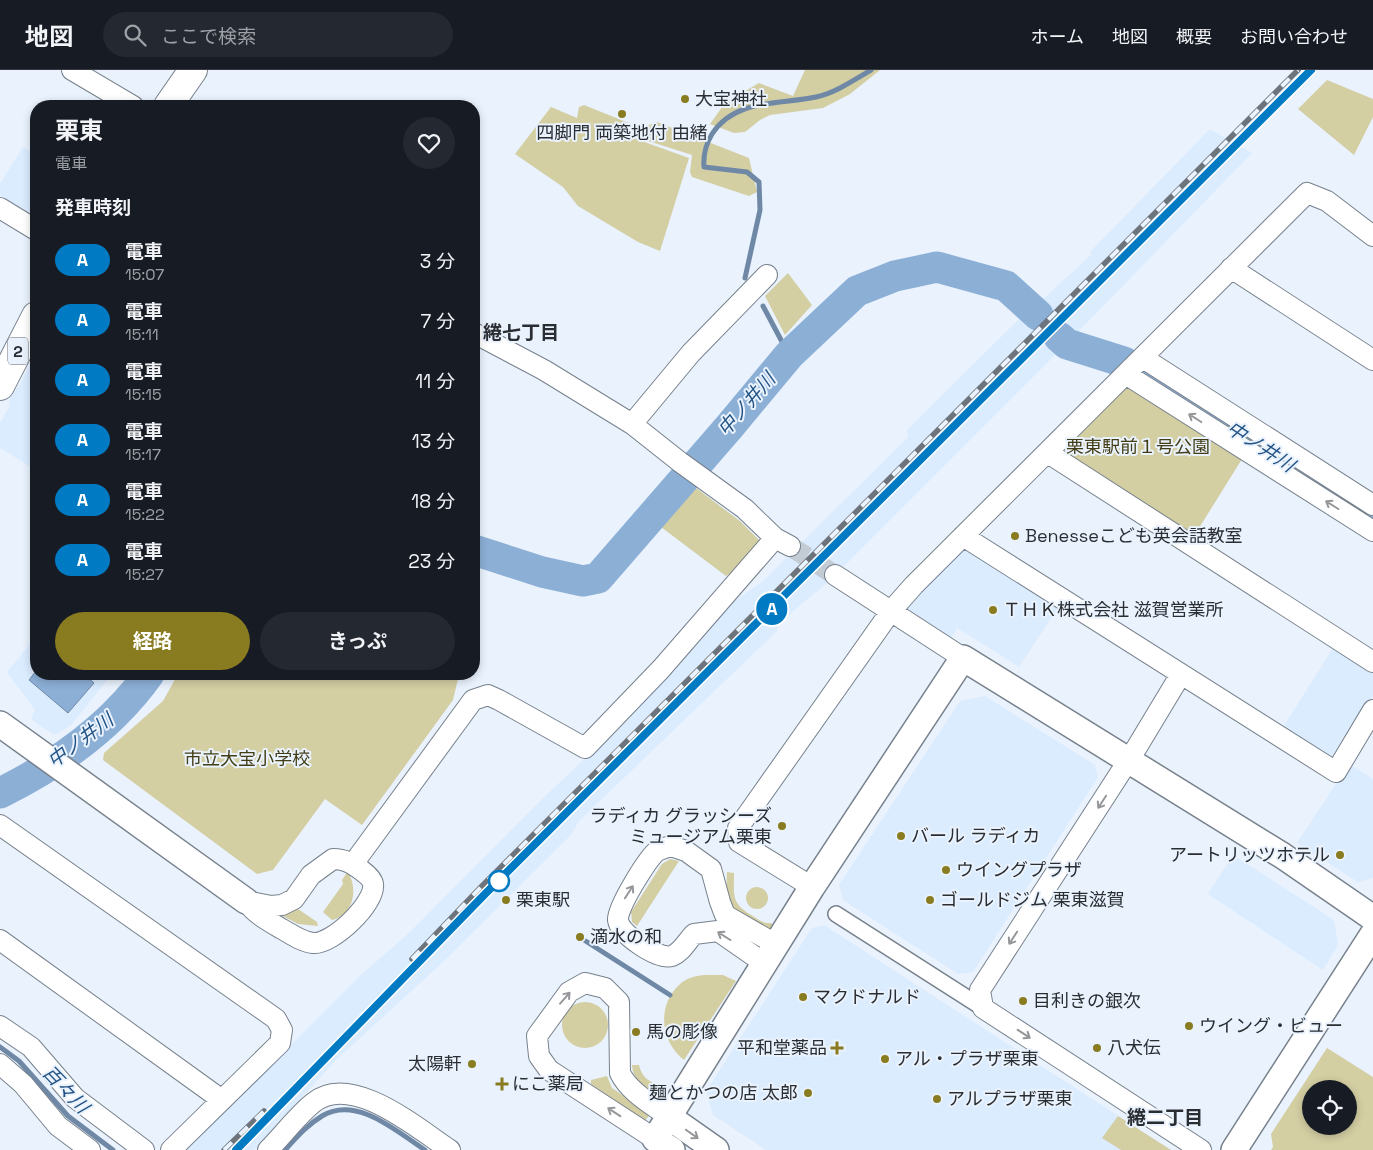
<!DOCTYPE html>
<html lang="ja">
<head>
<meta charset="utf-8">
<style>
  :root { --surface:#171b24; --page:#242831; --text:#f1f3f6; --muted:#9ea1a6; --line:#363941; --accent:#897b20 }
  body { margin:0; font-family:"Space Grotesk","Noto Sans JP",sans-serif; background:var(--page); color:var(--text); height:100vh; display:flex; flex-direction:column; font-size:19px; white-space:nowrap }
  * { box-sizing:border-box; margin:0 }
  p { font-size:16px; color:var(--muted) }
  .icon { flex:none; width:28px; height:28px; fill:none; stroke:currentColor; stroke-width:2; stroke-linecap:round; stroke-linejoin:round }
  .map { position:relative; flex:1; overflow:hidden }
  .sheet { position:absolute; left:30px; top:30px; width:450px; height:580px; display:flex; flex-direction:column; background:var(--surface); border-radius:20px; box-shadow:0 2px 8px #0003 }
  .sheet>* { flex:none }
  .badge { padding:0 10px; border-radius:16px; font-size:18px; line-height:32px }
  .tools { position:absolute; left:1302px; top:1010px; display:grid; gap:10px }
  .tools a { display:grid; place-items:center; width:55px; height:55px; border-radius:50%; background:var(--surface); box-shadow:0 2px 8px #0003; font-size:25px }
  .map>.badge { position:absolute; translate:-50% -50%; box-shadow:0 0 0 2px #fff }
  h2 { padding:0 25px; font-size:19px; line-height:45px }
  .round { display:grid; place-items:center; flex:none; width:52px; height:52px; border-radius:26px; background:var(--page) }
  .overview { display:flex; align-items:center; justify-content:space-between; height:85px; padding:0 25px }
  h1 { font-size:24px; font-weight:700; line-height:38px }
  .action { display:flex; gap:10px; margin-top:auto; padding:10px 25px }
  .action a { flex:1; height:58px; border-radius:30px; background:var(--accent); color:#fff; font-size:20px; font-weight:700; line-height:58px; text-align:center }
  .action a+a { background:var(--page); color:var(--text) }
  ul { padding:0; list-style:none }
  li { display:flex; align-items:center; gap:15px; height:60px; padding:0 25px }
  li div { flex:1 }
  li b { display:block; font-size:19px }
  li em { font-style:normal }
  li .badge { min-width:55px; font-weight:700; text-align:center }
  header { display:flex; align-items:center; gap:30px; box-sizing:border-box; height:70px; padding:0 25px; background:var(--surface); border-bottom:1px solid var(--line) }
  header strong { font-size:24px }
  nav { display:flex; gap:28px; margin-inline-start:auto; font-size:18px }
  .search { width:350px; height:45px; background:var(--page); display:flex; align-items:center; gap:12px; box-sizing:border-box; padding:0 18px; border-radius:28px; color:var(--muted); font-size:19px }
  .map>svg:first-child { display:block }
</style>
</head>
<body>
<header>
<strong>地図</strong>
<div class="search"><svg class="icon" aria-label="search" viewBox="0 0 24 24"><circle cx="10" cy="10" r="6"/><path d="M15 15l6 6"/></svg>ここで検索</div>
<nav><a>ホーム</a><a>地図</a><a>概要</a><a>お問い合わせ</a></nav>
</header>
<div class="map">
<svg width="1373" height="1080" viewBox="0 0 1373 1080">
  <rect width="100%" height="100%" fill="#e9f2fd"/>
  <!-- built -->
  <path fill="#dbecff" d="M1210,59L1252,83L1073,267L1064,258L1052,269L1061,279L828,512L792,542L778,555L777,561L579,751L571,765L444,891L335,991L254,1080H185L361,905L411,861L541,730L605,670L736,530L762,512L908,367L907,360L1016,252L1026,245H1032L1035,252L1045,242L1039,237L1040,232L1092,184L1090,182Z
    M23,77L36,85V148L0,125V114Z
    M36,284V400L0,378V353L10,335L9,327L20,314Z
    M968,478L1059,536L1019,597L957,558L951,568L904,537L961,479Z
    M36,567V604H112L71,655L54,665L31,649L35,640L7,602Z
    M1335,575L1373,600V625L1334,686L1327,687L1282,659Z
    M985,626L1095,695L1098,707L973,902L958,904L843,830L839,815L960,631Z
    M1349,694L1373,709V808L1358,812L1297,773Z
    M1233,785L1334,850L1338,875L1323,900L1208,824Z
    M824,855L1171,1080H766L713,1045L706,1021L812,858Z"/>
  <!-- green -->
  <path fill="#d4cea3" fill-rule="evenodd" d="M805,0H880L850,24L823,38L770,45L760,50L745,62L734,63L710,54L725,33L759,13L793,26Z
    M1327,10L1373,29V47L1354,85L1298,39Z
    M584,35L641,58L657,52L749,88L757,122L749,126L692,107L690,102L692,85L586,51L689,88L660,181L638,172L578,136L563,117L515,84L551,37L577,48L579,37Z
    M788,203L812,235L785,265L765,226Z
    M1130,318L1242,389L1194,466L1065,385L1064,376L1121,319Z
    M692,415L740,451L761,472L739,498L726,506L657,454Z
    M178,604H449L458,609L453,630L362,755L325,729L273,800L257,804L103,690L104,683L163,631Z
    M670,789L679,791L637,856L632,852L631,842L662,794Z
    M727,802L734,803C734,827 731,833 753,846C759,850 764,854 771,853L775,856L769,861L736,842L726,831Z
    M346,804H349C358,820 353,846 332,850L323,842L343,814L342,810Z
    M746 828a11 11 0 1 1 22 0a11 11 0 1 1-22 0Z
    M298,839L317,852L318,856L298,854L281,845L282,843Z
    M704,905H723L736,911L684,990C660,972 657,935 679,915C686,908 695,906 704,905Z
    M562 955a23 23 0 1 1 46 0a23 23 0 1 1-46 0Z
    M1327,978L1373,1007V1080H1271L1273,1077L1271,1064ZM1311,1019H1349V1056H1311Z
    M632,995H639C642,1008 650,1013 662,1015V1021C647,1021 633,1011 632,995Z
    M607,1006L612,1018L650,1044L645,1051L591,1014V1010Z
    M1118,1046L1171,1080H1121L1102,1068Z"/>
  <!-- water -->
  <path fill="#8cafd6" stroke="#6f88a5" d="M36,601V604H84L94,613L68,643L29,610Z"/>
  <g fill="none" stroke-linecap="round" stroke-linejoin="round">
    <!-- stream -->
    <path stroke="#6f88a5" stroke-width="5" d="M745,208L760,140L759,112L747,102L704,97C703,85 706,74 712,64C735,28 780,35 816,27C835,23 854,10 871,0
      M763,236L789,285
      M584,870L670,925
      M0,977L19,991L68,1046L113,1080
      M285,1080C296,1068 307,1055 322,1046C357,1025 397,1062 425,1080"/>
    <!-- river -->
    <path stroke="#8cafd6" stroke-width="31" d="M1059,267L1067,274L1124,292
      M1148,305L1373,448
      M474,480L542,502L583,511L598,508L730,356L789,285L857,221L895,206L937,197L1006,216L1038,245
      M0,723C57,695 112,656 149,604"/>
    <!-- minor-tunnel -->
    <path stroke="#c3cbd5" stroke-width="20" stroke-dasharray="20 10" stroke-linecap="butt" d="M790,476L835,505"/>
    <!-- pedestrian casing -->
    <g stroke="#77818c" stroke-width="18">
      <path id="pedestrian" d="M836,844L983,938"/>
    </g>
    <!-- minor casing -->
    <g stroke="#77818c" stroke-width="22">
      <path id="minor" d="M72,0L133,36
        M0,138L36,160
        M1231,198L1373,290
        M474,263L544,300L632,354L680,392L745,439L775,468L790,476
        M1143,288L1373,435
        M1127,305L1373,461
        M632,354L691,283L767,205
        M1048,383L1373,592
        M963,466L1336,702L1373,640
        M835,505L963,588
        M1181,604L1137,677L980,920L983,938L1201,1080
        M0,755L276,949L282,960L280,973L171,1080
        M333,789C345,789 351,793 361,800C365,803 372,808 373,814C376,833 332,875 313,873C302,872 291,864 282,859C268,851 255,844 246,831L271,836L282,835L294,829L311,805Z
        M353,794L473,630L488,625L499,630L585,678L661,599L775,468
        M812,817L739,772L738,758L891,541L914,515L1307,123L1327,131L1373,166
        M0,870L222,1030
        M764,893L718,861L694,864C687,871 682,882 672,886C658,890 620,865 618,850C616,839 648,788 657,781C661,779 667,777 671,776L686,781L711,799L720,832L725,845L777,875
        M0,956L31,977L75,1028L144,1080
        M0,994L23,1014L58,1056L90,1080
        M655,1069L549,1000L539,986L537,966L569,922L585,913L605,918L619,932L620,1003C629,1022 653,1035 669,1047
        M268,1080C283,1065 297,1046 313,1033C351,1001 418,1059 450,1080"/>
    </g>
    <!-- tertiary casing -->
    <g stroke="#77818c" stroke-width="28">
      <path id="tertiary" d="M0,654L246,831
        M669,1047L716,1080
        M672,1080L655,1069L812,817L963,588L1283,786L1373,848
        M1234,1080L1373,864"/>
    </g>
    <!-- primary casing -->
    <g stroke="#77818c" stroke-width="30">
      <path id="primary" d="M168,36L193,0
        M0,316L36,246"/>
    </g>
    <!-- pedestrian -->
    <use href="#pedestrian" stroke="#fff" stroke-width="15"/>
    <!-- minor -->
    <use href="#minor" stroke="#fff" stroke-width="20"/>
    <!-- tertiary -->
    <use href="#tertiary" stroke="#fff" stroke-width="25"/>
    <!-- primary -->
    <use href="#primary" stroke="#fff" stroke-width="28"/>
    <!-- rail casing -->
    <g stroke="#6e747b" stroke-width="5.5">
      <path id="rail" d="M412,889L481,817L1298,0
        M224,1080L264,1041
        M236,1080L485,824L1311,0"/>
    </g>
    <!-- rail -->
    <use href="#rail" stroke="#e9f2fd" stroke-width="4" stroke-dasharray="11" stroke-linecap="butt"/>
  </g>
  <!-- one-way arrows -->
  <defs><path id="oneway-shaft" d="M-6 0H5M1.5-3L5.5 0L1.5 3" fill="none" stroke-width="1.6" stroke-linecap="round" stroke-linejoin="round" transform="scale(1.25)"/></defs>
  <g stroke="#949699">
    <use href="#oneway-shaft" transform="translate(1195 348) rotate(-148)"/>
    <use href="#oneway-shaft" transform="translate(1332 435) rotate(-148)"/>
    <use href="#oneway-shaft" transform="translate(1102 732) rotate(123)"/>
    <use href="#oneway-shaft" transform="translate(629 822) rotate(-57)"/>
    <use href="#oneway-shaft" transform="translate(724 866) rotate(-148)"/>
    <use href="#oneway-shaft" transform="translate(1013 868) rotate(123)"/>
    <use href="#oneway-shaft" transform="translate(565 928) rotate(-49)"/>
    <use href="#oneway-shaft" transform="translate(1024 964) rotate(33)"/>
    <use href="#oneway-shaft" transform="translate(614 1042) rotate(-147)"/>
    <use href="#oneway-shaft" transform="translate(692 1064) rotate(35)"/>
  </g>
  <g fill="none" stroke-linecap="round" stroke-linejoin="round">
    <!-- line casing -->
    <g stroke="#fff" stroke-width="11">
      <path id="line" d="M236,1080L485,824L1311,0"/>
    </g>
    <!-- line -->
    <use href="#line" stroke="#007ac2" stroke-width="8"/>
  </g>
  <!-- markers -->
  <g fill="#897b20" stroke="#e9f2fd" stroke-width="2">
    <circle cx="685" cy="29" r="5"/>
    <circle cx="622" cy="44" r="5"/>
    <circle cx="1015" cy="466" r="5"/>
    <circle cx="993" cy="540" r="5"/>
    <circle cx="782" cy="756" r="5"/>
    <circle cx="901" cy="766" r="5"/>
    <circle cx="1340" cy="785" r="5"/>
    <circle cx="946" cy="800" r="5"/>
    <circle cx="506" cy="830" r="5"/>
    <circle cx="930" cy="830" r="5"/>
    <circle cx="580" cy="867" r="5"/>
    <circle cx="803" cy="927" r="5"/>
    <circle cx="1023" cy="931" r="5"/>
    <circle cx="1189" cy="956" r="5"/>
    <circle cx="636" cy="962" r="5"/>
    <path d="M834.5 970.5h5v5h5v5h-5v5h-5v-5h-5v-5h5z"/>
    <circle cx="1097" cy="978" r="5"/>
    <circle cx="885" cy="989" r="5"/>
    <circle cx="472" cy="994" r="5"/>
    <path d="M499.5 1006.5h5v5h5v5h-5v5h-5v-5h-5v-5h5z"/>
    <circle cx="808" cy="1023" r="5"/>
    <circle cx="937" cy="1029" r="5"/>
  </g>
  <circle fill="#fff" stroke="#007ac2" stroke-width="2.5" cx="499" cy="811" r="10"/>
  <g text-anchor="middle" stroke-width="4" stroke-linejoin="round" paint-order="stroke">
    <!-- shield labels -->
    <rect fill="#e9f2fd" stroke="#636970" stroke-width="1" x="8" y="267.5" width="20" height="27" rx="4"/>
    <g font-size="16" font-weight="bold" fill="#2a2e33">
      <text x="18" y="287">2</text>
    </g>
    <!-- poi labels -->
    <g font-size="18" fill="#2a2e33" stroke="#e9f2fd" text-anchor="start">
      <text x="695" y="35">大宝神社</text>
      <text x="622" y="69" text-anchor="middle">四脚門 両築地付 由緒</text>
      <text x="1025" y="472">Benesseこども英会話教室</text>
      <text x="1003" y="546">ＴＨＫ株式会社 滋賀営業所</text>
      <text x="772" y="752" text-anchor="end">ラディカ グラッシーズ<tspan x="772" dy="21">ミュージアム栗東</tspan></text>
      <text x="911" y="772">バール ラディカ</text>
      <text x="1330" y="791" text-anchor="end">アートリッツホテル</text>
      <text x="956" y="806">ウイングプラザ</text>
      <text x="516" y="836">栗東駅</text>
      <text x="940" y="836">ゴールドジム 栗東滋賀</text>
      <text x="590" y="873">滴水の和</text>
      <text x="813" y="933">マクドナルド</text>
      <text x="1033" y="937">目利きの銀次</text>
      <text x="1199" y="962">ウイング・ビュー</text>
      <text x="646" y="968">馬の彫像</text>
      <text x="827" y="984" text-anchor="end">平和堂薬品</text>
      <text x="1107" y="984">八犬伝</text>
      <text x="895" y="995">アル・プラザ栗東</text>
      <text x="462" y="1000" text-anchor="end">太陽軒</text>
      <text x="512" y="1020">にこ薬局</text>
      <text x="798" y="1029" text-anchor="end">麺とかつの店 太郎</text>
      <text x="947" y="1035">アルプラザ栗東</text>
    </g>
    <!-- park labels -->
    <g font-size="18" fill="#433d15" stroke="#e9f2fd">
      <text x="1138" y="383">栗東駅前１号公園</text>
      <text x="247" y="695">市立大宝小学校</text>
    </g>
    <!-- neighbourhood labels -->
    <g font-size="19" font-weight="bold" fill="#2a2e33" stroke="#e9f2fd">
      <text x="521" y="269">綣七丁目</text>
      <text x="1165" y="1054">綣二丁目</text>
    </g>
    <!-- water labels -->
    <g font-size="19" font-style="italic" fill="#225385" stroke="#e9f2fd">
      <text transform="translate(746 334) rotate(-49)" y="7">中ノ井川</text>
      <text transform="translate(1261 376) rotate(33)" y="7">中ノ井川</text>
      <text transform="translate(80 670) rotate(-37)" y="7">中ノ井川</text>
      <text transform="translate(66 1019) rotate(46)" y="7">百々川</text>
    </g>
  </g>
</svg>
<div class="tools">
<a><svg class="icon" aria-label="locate" viewBox="0 0 24 24"><circle cx="12" cy="12" r="6"/><path d="M12 2v4M12 18v4M2 12h4M18 12h4"/></svg></a>
</div>
<b class="badge" style="left:772px;top:539px;background:#007ac2;color:#fff">A</b>
<section class="sheet">
<div class="overview"><div><h1>栗東</h1><p>電車</p></div><a class="round"><svg class="icon" aria-label="heart" viewBox="0 0 24 24"><path d="M12 20l-8-8c-3-5 5-10 8-4 3-6 11-1 8 4z"/></svg></a></div>
<h2>発車時刻</h2>
<ul>
<li><span class="badge" style="background:#007ac2;color:#fff">A</span><div><b>電車</b><p>15:07</p></div><em>3 分</em></li>
<li><span class="badge" style="background:#007ac2;color:#fff">A</span><div><b>電車</b><p>15:11</p></div><em>7 分</em></li>
<li><span class="badge" style="background:#007ac2;color:#fff">A</span><div><b>電車</b><p>15:15</p></div><em>11 分</em></li>
<li><span class="badge" style="background:#007ac2;color:#fff">A</span><div><b>電車</b><p>15:17</p></div><em>13 分</em></li>
<li><span class="badge" style="background:#007ac2;color:#fff">A</span><div><b>電車</b><p>15:22</p></div><em>18 分</em></li>
<li><span class="badge" style="background:#007ac2;color:#fff">A</span><div><b>電車</b><p>15:27</p></div><em>23 分</em></li>
</ul>
<div class="action"><a>経路</a><a>きっぷ</a></div>
</section>
</div>
</body>
</html>
